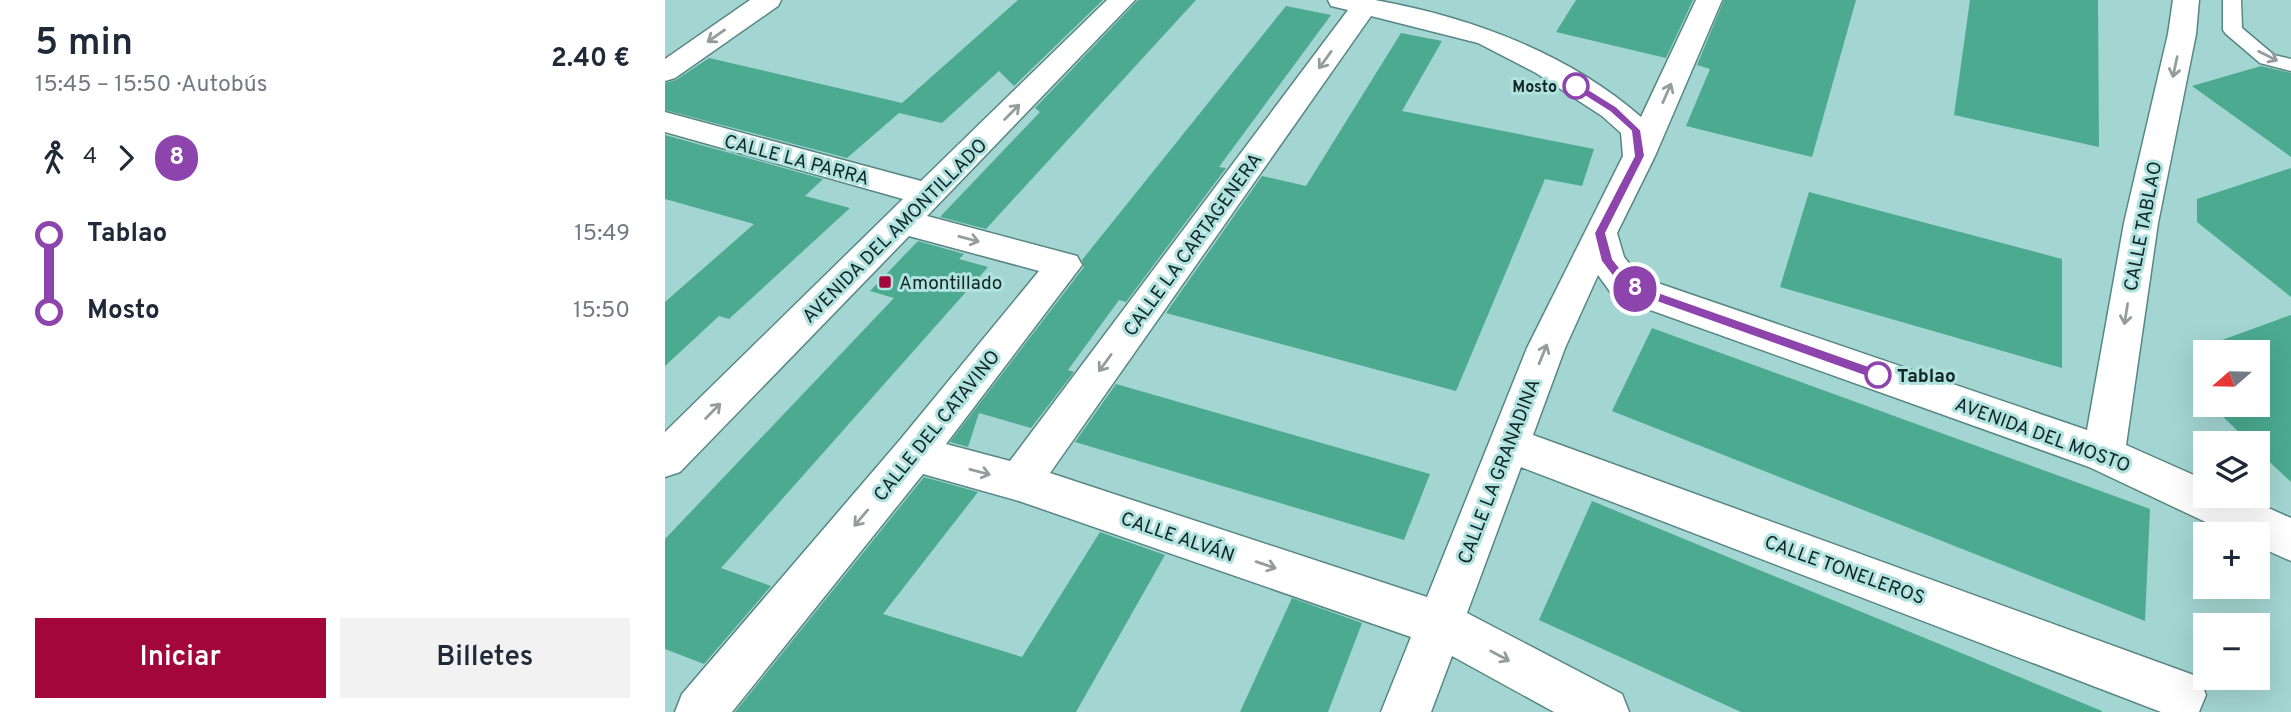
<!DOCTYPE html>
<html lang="es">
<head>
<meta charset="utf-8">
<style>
  :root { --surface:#fff; --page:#f2f2f3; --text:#1f2937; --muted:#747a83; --accent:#a3063b }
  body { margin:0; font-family:Overpass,sans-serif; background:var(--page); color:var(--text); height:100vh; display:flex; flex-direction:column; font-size:26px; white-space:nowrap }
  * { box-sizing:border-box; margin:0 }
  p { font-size:23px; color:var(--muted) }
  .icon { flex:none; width:38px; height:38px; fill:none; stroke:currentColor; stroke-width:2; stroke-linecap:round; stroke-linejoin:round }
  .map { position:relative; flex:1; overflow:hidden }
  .side { display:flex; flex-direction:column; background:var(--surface); width:665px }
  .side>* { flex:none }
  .badge { padding:0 14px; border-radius:23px; font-size:24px; line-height:46px }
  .needle { width:46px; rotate:250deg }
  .fabs { position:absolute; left:1528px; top:340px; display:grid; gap:14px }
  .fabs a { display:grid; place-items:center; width:77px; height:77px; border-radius:0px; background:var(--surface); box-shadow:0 7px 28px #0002; font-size:35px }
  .map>.badge { position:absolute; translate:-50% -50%; box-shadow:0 0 0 4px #fff }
  .legs { display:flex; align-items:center; gap:10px; height:77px; padding:0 35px; font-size:23px }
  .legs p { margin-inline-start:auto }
  .summary { display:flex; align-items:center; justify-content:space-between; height:119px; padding:0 35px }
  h1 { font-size:38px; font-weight:600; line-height:52px }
  .action { display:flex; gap:14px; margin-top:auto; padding:14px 35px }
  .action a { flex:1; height:80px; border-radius:0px; background:var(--accent); color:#fff; font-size:28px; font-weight:600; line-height:80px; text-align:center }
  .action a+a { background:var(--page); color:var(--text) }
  ul { padding:0 35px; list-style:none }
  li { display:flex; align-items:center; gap:24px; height:77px; font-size:26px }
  li i { display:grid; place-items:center; width:10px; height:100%; margin:0 9px; background:currentColor }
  li i::after { content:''; width:18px; height:18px; margin:-9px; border:5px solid; border-radius:50%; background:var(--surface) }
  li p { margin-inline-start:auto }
  li:first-child i { background:linear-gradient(#0000 50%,currentColor 0) }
  li:last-child i { background:linear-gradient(currentColor 50%,#0000 0) }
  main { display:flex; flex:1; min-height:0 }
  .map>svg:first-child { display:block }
</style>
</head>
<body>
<main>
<section class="side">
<div class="summary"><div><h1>5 min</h1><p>15:45 – 15:50 · Autobús</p></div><b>2.40 €</b></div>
<div class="legs"><svg class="icon" aria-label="walk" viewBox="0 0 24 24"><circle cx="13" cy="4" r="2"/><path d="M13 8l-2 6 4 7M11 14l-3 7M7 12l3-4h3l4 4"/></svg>4<svg class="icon" aria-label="forward" viewBox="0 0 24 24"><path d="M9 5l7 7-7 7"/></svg><b class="badge" style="background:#8e44ad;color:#fff">8</b></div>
<ul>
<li><i style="color:#8e44ad"></i><b>Tablao</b><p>15:49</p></li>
<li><i style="color:#8e44ad"></i><b>Mosto</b><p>15:50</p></li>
</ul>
<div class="action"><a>Iniciar</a><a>Billetes</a></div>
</section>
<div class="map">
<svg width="1626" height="712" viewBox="0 0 1626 712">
  <rect width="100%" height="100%" fill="#a3d5d2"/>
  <!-- building -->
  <path fill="#4baa90" d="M353,0H438L349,86L334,71L277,123L234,113L182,158L0,110V83L11,80L44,58L237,103Z
    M473,0H531L321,229L275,217L375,112L370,108Z
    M911,0H1028L1001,58L891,32Z
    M1059,0H1191L1147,157L1021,126L1045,69L1032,65Z
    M1305,0H1433L1434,147L1289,115Z
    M621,6L666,15L554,167L561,168L461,302L454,300L403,370L409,372L366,428L314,413L303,447L285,442L419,267L417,260Z
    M736,33L777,41L737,111L929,149L917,186L880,179L791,391L501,313L597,176L641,186Z
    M1596,66L1626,73V157L1527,86Z
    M0,135L158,179L140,196L185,208L64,319L54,316L0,366V302L89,224L0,199Z
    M1626,168V297L1532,222V199Z
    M1144,192L1397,259V368L1115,287Z
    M253,241L299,254L294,259L323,267L56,568L106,586L39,664L0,649V539L229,298L205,291Z
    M1626,315V482L1592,450V443H1585L1545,404H1592V352H1540V399L1535,348Z
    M987,328L1485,509L1480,621L947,411Z
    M451,384L765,474L739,540L410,442Z
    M259,477L313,492L218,614L357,657L435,532L500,555L411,712H70Z
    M927,501L1437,711V712H1076L874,620Z
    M627,598L697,623L663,712H575Z"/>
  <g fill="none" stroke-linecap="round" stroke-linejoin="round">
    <!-- lane casing -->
    <g stroke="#578785" stroke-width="3">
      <path id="lane" d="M1558,0H1576L1577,28L1609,55L1626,59V71L1595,63L1561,34L1558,30Z"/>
    </g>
    <!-- street casing -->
    <g stroke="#578785" stroke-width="3">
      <path id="street" d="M85,0H116L113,6L10,78L0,81V59Z
        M442,0H470L262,216L412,256L417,265L281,444L345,461L683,10L666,6L663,0C678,0 696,0 710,0C805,17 903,53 976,117L1031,0H1057L990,156L952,233L959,257L975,277L1422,430L1459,223L1503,34L1508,0H1534L1531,34L1493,223L1461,445L1540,480V495H1574L1626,518V561L1592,546V534H1566L1424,467L949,297L933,275L900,348L868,435L1534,677L1541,695L1534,712H1496L856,467L802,613L957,694L964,712H889L787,656L766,712H716L746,637L354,501L258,474L67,712H10L17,694L234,441L374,271L244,236L15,472L0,477V432L238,199L0,132V112L256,181ZM706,16L813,43L871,73L937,116L956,133L958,156L862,348L762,597L385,473Z"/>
    </g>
    <!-- lane -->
    <use href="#lane" fill="#fff" fill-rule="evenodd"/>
    <!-- street -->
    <use href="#street" fill="#fff" fill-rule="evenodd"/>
  </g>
  <!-- one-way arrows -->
  <defs><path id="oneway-shaft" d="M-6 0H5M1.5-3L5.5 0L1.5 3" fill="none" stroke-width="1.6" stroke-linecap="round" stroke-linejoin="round" transform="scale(1.75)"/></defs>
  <g stroke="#949d9d">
    <use href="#oneway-shaft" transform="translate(51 36) rotate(145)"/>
    <use href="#oneway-shaft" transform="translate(1603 56) rotate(27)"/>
    <use href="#oneway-shaft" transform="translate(660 60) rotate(126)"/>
    <use href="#oneway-shaft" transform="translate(1510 67) rotate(102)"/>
    <use href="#oneway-shaft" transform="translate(1002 93) rotate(-66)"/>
    <use href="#oneway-shaft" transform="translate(347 112) rotate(-45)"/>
    <use href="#oneway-shaft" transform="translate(304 239) rotate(15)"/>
    <use href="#oneway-shaft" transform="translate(1461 314) rotate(99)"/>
    <use href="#oneway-shaft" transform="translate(878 354) rotate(-68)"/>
    <use href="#oneway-shaft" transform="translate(440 363) rotate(126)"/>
    <use href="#oneway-shaft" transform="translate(48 411) rotate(-45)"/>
    <use href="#oneway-shaft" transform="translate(315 472) rotate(15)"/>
    <use href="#oneway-shaft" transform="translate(196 518) rotate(130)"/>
    <use href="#oneway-shaft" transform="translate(601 565) rotate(19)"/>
    <use href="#oneway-shaft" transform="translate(835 656) rotate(28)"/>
  </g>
  <!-- line-1 -->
  <path fill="#8e44ad" stroke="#fff" stroke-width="2" d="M907,84H915L952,107L976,130L980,156L941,233L948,259L967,283L1218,371V379H1208L958,290L936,261L929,233L969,156L966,131L945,112L907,88Z"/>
  <!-- markers -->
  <g fill="#fff" stroke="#8e44ad" stroke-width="3.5">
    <circle cx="911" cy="86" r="12"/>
    <circle cx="1213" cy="375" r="12"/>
  </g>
  <rect fill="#a3063b" stroke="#b0e2e0" stroke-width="2.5" x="213" y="275" width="14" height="14" rx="3.5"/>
  <g text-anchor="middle" stroke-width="6" stroke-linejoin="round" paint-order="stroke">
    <!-- far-stop labels -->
    <g font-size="16" font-weight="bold" fill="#122625" stroke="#b0e2e0" text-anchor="end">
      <text x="892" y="92">Mosto</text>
    </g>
    <!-- street labels -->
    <g font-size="19" fill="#122625" stroke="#b0e2e0">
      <text transform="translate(132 159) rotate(15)" y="7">CALLE LA PARRA</text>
      <text transform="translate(1477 226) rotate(-79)" y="7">CALLE TABLAO</text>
      <text transform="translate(229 230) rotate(-45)" y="7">AVENIDA DEL AMONTILLADO</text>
      <text transform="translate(527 244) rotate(-54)" y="7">CALLE LA CARTAGENERA</text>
      <text transform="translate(271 425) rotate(-51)" y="7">CALLE DEL CATAVINO</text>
      <text transform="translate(1378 434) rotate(20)" y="7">AVENIDA DEL MOSTO</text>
      <text transform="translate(833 471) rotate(-69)" y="7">CALLE LA GRANADINA</text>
      <text transform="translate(513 536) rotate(19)" y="7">CALLE ALVÁN</text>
      <text transform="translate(1180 569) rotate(20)" y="7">CALLE TONELEROS</text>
    </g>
    <!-- poi labels -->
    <g font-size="19" fill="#122625" stroke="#b0e2e0" text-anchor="start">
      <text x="234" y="289">Amontillado</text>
    </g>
    <!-- stop labels -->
    <g font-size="19" font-weight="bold" fill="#122625" stroke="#b0e2e0" text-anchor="start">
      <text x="1232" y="382">Tablao</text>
    </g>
  </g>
</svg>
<div class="fabs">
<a><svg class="needle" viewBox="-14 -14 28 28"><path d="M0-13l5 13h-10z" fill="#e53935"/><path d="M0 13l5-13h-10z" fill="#747a83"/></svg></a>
<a><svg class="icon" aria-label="layers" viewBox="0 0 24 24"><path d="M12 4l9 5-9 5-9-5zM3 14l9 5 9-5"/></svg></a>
<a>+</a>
<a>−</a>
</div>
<b class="badge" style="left:970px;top:289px;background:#8e44ad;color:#fff">8</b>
</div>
</main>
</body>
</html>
